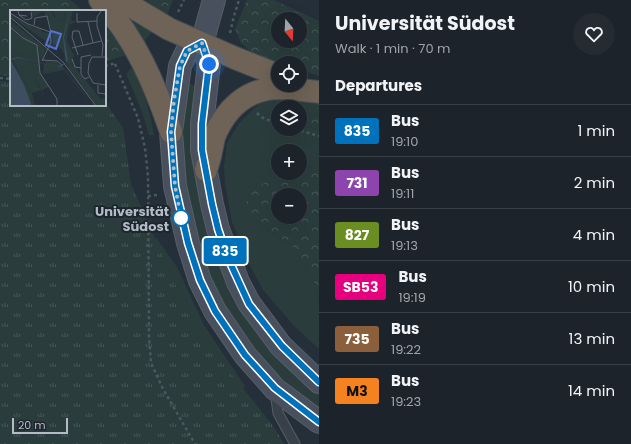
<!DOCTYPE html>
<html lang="en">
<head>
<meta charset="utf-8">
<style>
  :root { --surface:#1c232b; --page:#252b33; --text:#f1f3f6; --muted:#a0a4a9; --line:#3a4047 }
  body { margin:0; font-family:Poppins,sans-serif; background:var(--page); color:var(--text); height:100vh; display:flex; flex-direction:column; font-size:15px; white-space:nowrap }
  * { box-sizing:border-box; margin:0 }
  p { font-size:13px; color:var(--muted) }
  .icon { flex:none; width:22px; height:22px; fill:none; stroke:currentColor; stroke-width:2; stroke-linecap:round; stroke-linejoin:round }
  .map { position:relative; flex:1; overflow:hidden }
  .details { display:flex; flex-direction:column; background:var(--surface); width:312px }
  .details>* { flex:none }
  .badge { padding:0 8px; border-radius:3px; font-size:14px; line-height:26px }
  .needle { width:26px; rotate:162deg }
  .tools { position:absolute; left:271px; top:12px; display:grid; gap:8px }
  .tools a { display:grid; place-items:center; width:36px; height:36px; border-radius:50%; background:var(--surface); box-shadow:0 4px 16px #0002,0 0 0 1px var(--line); font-size:20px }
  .scale { position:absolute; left:12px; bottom:10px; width:56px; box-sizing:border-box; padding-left:4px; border:2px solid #b3bcc5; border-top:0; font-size:11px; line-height:14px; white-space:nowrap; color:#b3bcc5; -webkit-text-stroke:3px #1d262e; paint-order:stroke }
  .you { position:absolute; width:20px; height:20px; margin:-10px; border:3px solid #fff; border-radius:50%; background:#1a73e8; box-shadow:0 0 0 6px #1a73e833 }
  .map>.badge { position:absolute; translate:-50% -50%; box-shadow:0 0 0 2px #fff }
  h2 { padding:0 16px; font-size:15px; line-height:36px }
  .round { display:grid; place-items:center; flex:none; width:42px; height:42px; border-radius:21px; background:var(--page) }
  .summary { display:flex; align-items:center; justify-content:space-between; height:68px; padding:0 16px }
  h1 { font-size:19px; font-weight:700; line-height:30px }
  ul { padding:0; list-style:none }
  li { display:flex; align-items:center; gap:12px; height:52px; padding:0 16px; border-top:1px solid var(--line) }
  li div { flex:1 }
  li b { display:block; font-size:15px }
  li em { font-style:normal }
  li .badge { min-width:44px; font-weight:700; text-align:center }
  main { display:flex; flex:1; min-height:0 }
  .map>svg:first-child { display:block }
</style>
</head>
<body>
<main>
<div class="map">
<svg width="319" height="444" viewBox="0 0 319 444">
  <defs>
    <pattern id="forest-crowns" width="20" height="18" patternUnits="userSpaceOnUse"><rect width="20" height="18" fill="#2a3d3c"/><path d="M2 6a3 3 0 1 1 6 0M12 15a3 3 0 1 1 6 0" fill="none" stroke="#465757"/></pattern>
    <pattern id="park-tufts" width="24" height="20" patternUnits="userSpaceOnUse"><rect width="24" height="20" fill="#2a3d3c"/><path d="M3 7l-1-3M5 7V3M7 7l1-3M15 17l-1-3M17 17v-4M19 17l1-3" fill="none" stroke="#465757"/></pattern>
  </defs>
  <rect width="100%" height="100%" fill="#252f39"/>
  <!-- grass -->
  <path fill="#2a3d3c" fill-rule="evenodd" d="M123,13L154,29L144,42Z
    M133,66C143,89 150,111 154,135H149L141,109L126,74Z
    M188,83L198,87L203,215L211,243L226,279L307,384L319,394V411L296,392L268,365L241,330L224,303L211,279L200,251L184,182L183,133Z
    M289,98L317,104L304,125L319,131V162L300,173V151H278V173H300L295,176L269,180L249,216L292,246L313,279L319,298V349L297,329L263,290L248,262L232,222L225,184L224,166L227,143L239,123L259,104L272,99ZM278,107H300V129H278Z
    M156,237L177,267L204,325L245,386L237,399L223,407L151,246Z"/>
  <!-- forest -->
  <path fill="url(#forest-crowns)" fill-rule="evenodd" d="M0,0H70L84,11H11V76L0,75Z
    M146,0H173L167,15Z
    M247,0H274L319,21V76L300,70V63H278L257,57L241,43L235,29ZM278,19H300V41H278Z
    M105,28L116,36L126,55L105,62Z
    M317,104L319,105V131L304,125Z
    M319,162V298L313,279L292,246L249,216L246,198L269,179L295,176ZM278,195H300V217H278Z"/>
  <!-- park -->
  <path fill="url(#park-tufts)" d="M0,81L11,82V105H105V102L123,128L131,184L194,327L274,427L284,444H0Z"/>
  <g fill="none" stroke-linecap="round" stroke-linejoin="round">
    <!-- lane casing -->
    <g stroke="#565f67" stroke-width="11">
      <path id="lane" d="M275,392L278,413L295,444"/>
    </g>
    <!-- secondary casing -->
    <g stroke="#565f67" stroke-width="24">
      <path id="secondary" d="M214,0L202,43L209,64L202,124V150L212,204L218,229L238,282L249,303L281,346L319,382
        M202,43L187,51L180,66L171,132L175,186L188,243L200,281L215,311L245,355L275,389L319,422"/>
    </g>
    <!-- highway casing -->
    <g stroke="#434c54" stroke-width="24">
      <path id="highway" d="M100,0C135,37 155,85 171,132
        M121,0L169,29L235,58L278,75
        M206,170C208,164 210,158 211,152C212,147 213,142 214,137C225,110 245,90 276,88C290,88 305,91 319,92"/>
    </g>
    <!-- path -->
    <path stroke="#485a5b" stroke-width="2.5" stroke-dasharray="3 3" stroke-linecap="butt" d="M178,12L184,0
      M230,33L234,16L239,0
      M115,64L138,118L145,148L148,176L149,336L151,363L163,389L195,444
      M105,66L116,63
      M0,78L11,79
      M257,113L261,117L278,124
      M295,129L319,136
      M148,196L157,195"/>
    <!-- lane -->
    <use href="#lane" stroke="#384149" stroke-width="9"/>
    <!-- secondary -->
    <use href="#secondary" stroke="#47505c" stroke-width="22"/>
    <!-- highway -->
    <use href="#highway" stroke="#6e6356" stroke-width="22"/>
  </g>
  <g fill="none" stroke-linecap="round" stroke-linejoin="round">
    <!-- line casing -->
    <g stroke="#fff" stroke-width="9">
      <path id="line" d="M319,382L282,346L249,304L227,256L218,229L212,204L202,150V124L209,64L202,43L187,51L180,66L171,132L175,186L188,243L200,280L215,311L245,355L275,388L319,422"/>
    </g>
    <!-- line -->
    <use href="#line" stroke="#0072bc" stroke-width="6"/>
    <!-- walk -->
    <path stroke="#b3bcc5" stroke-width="4" stroke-dasharray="0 7.2" d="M181,218L175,186L171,132L174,100L180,66L187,51L202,43L209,64"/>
  </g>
  <!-- markers -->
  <circle fill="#fff" stroke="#0072bc" stroke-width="2" cx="181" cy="218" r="8"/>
  <g text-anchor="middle" stroke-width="4" stroke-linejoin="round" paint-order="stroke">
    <!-- stop labels -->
    <g font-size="13" font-weight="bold" fill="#b3bcc5" stroke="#1d262e" text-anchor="end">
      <text x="169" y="216">Universität<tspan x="169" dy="15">Südost</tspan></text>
    </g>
  </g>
  <!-- overview -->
  <g transform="translate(10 10)">
    <rect width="96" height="96" fill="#252f39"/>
    <path d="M55,0H63L61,10L66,12L59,15L57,31L64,46L62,54L70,58H65L62,53L58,55L52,39L43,33V23L52,32L53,21L49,11L54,10ZM0,40L4,44L30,48V53L8,47L0,48ZM2,49L21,83L31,79L24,66L32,78L39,77L32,80L33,87L31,80L22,83L25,96H22ZM34,51L46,52L52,56L66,73L83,96L54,60L33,64L34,54H36Z" fill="#2a3d3c"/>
    <path d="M20,0H41L45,9L39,10L33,1L24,7ZM0,3L25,19L31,18L32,22L39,23L40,30L37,32L0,6ZM0,10L36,39L31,51L27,34L16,29L0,17ZM0,18L12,28L26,34L30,48L4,44L0,40ZM9,48L30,54L29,60L39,77L32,79L23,66L31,80L21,83L2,49ZM61,53L91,89L96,88L94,96H87L57,56Z" fill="#2a3d3c"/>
    <path d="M46,8L54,13L52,39L44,33L39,10Z" fill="#2a3d3c"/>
    <path d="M42,0H55L54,10H46Z" fill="#2a3d3c"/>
    <path d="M60,0L54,28L58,50L56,53L51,57H47L9,48L1,50L14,75L22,96H0V49L8,47L47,57L56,53L53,27Z" fill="#3c4e60"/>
    <path fill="none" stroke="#5e6771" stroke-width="1" d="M92,0L87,7V16L93,35L92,46M8,1L9,5L17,6M0,3L18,14L40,22L41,32L32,51M67,3V12L87,11M9,5L16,10L20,9L22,8L21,2M0,7L53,52L86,96M78,12L83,33M24,15L25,8L37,6L41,23M0,17L13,28L27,35L30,63L47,89V96M62,38L91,31M68,45L62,27L63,21H69L73,35M96,47H82L79,53L78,63L83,73L96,75M62,49L65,57L71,58M32,50L47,51L52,55M79,67L75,69L71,64V47L81,45M88,75V83L96,84"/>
    <path fill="#5274d1" fill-opacity="0.15" stroke="#5274d1" stroke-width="2" d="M41,21L51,24L46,39L36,35Z"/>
    <rect width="96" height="96" fill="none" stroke="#b3bcc5" stroke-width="2"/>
  </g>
</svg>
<div class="tools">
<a><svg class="needle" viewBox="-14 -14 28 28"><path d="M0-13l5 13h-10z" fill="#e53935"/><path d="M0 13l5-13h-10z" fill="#a0a4a9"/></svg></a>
<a><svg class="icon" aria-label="locate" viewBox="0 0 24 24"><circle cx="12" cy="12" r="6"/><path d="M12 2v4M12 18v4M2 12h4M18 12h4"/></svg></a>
<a><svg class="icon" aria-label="layers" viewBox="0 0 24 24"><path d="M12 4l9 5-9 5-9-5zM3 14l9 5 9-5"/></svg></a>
<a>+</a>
<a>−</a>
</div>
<div class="scale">20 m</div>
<div class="you" style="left:209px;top:64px"></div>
<b class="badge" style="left:225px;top:251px;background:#0072bc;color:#fff">835</b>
</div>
<section class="details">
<div class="summary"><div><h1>Universität Südost</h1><p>Walk · 1 min · 70 m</p></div><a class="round"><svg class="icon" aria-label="heart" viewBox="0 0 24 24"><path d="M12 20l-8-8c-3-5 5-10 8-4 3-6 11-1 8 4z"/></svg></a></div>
<h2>Departures</h2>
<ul>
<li><span class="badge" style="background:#0072bc;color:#fff">835</span><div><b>Bus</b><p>19:10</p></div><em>1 min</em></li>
<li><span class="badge" style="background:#8e44ad;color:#fff">731</span><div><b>Bus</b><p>19:11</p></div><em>2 min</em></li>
<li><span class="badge" style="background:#6b8e23;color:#fff">827</span><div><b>Bus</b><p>19:13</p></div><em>4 min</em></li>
<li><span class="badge" style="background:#e6007e;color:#fff">SB53</span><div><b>Bus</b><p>19:19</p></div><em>10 min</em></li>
<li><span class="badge" style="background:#8b5e3c;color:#fff">735</span><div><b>Bus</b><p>19:22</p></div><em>13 min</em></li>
<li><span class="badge" style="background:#f58220;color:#111">M3</span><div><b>Bus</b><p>19:23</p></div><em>14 min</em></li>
</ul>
</section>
</main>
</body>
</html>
